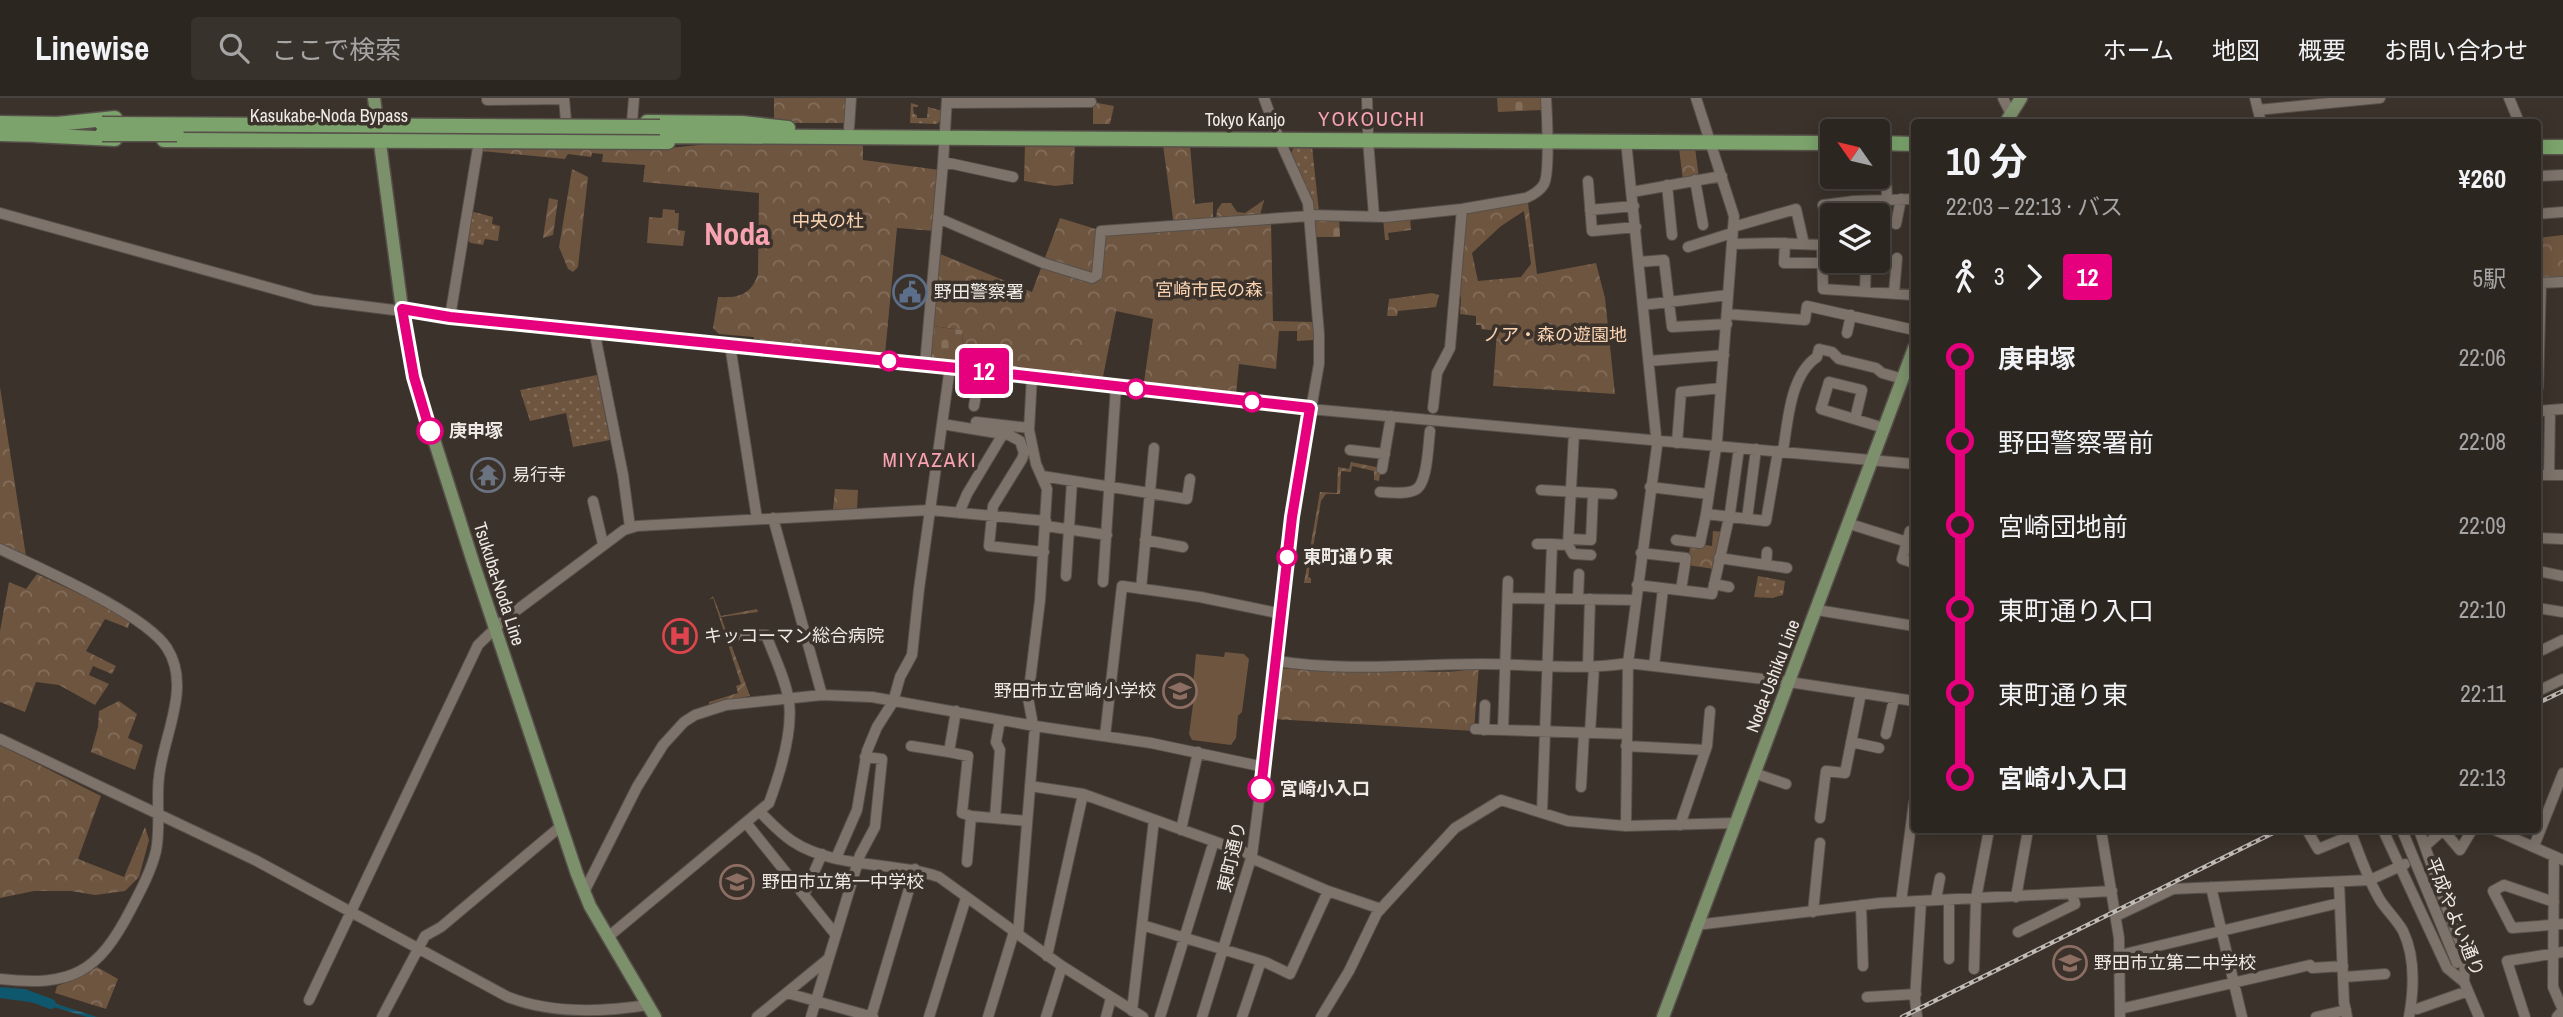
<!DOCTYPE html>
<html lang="ja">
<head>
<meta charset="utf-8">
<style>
  :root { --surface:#2c2620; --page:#38322d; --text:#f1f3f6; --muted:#a6a5a5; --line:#48433e }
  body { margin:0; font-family:"Archivo Narrow","Noto Sans JP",sans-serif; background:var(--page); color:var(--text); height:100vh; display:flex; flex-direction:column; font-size:26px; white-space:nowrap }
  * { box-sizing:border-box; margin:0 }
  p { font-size:23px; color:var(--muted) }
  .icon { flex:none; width:38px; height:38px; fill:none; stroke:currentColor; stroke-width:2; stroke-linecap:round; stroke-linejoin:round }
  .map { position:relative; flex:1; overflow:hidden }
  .drawer { position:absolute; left:1911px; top:21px; width:630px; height:714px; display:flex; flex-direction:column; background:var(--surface); border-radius:7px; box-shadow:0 4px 18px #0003,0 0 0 2px var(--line) }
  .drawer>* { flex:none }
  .badge { padding:0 14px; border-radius:5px; font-size:24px; line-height:46px }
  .needle { width:46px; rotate:304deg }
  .fabs { position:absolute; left:1820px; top:21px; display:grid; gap:14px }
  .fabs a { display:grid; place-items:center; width:70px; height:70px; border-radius:7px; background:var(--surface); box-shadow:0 4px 18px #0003,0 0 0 2px var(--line); font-size:35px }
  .map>.badge { position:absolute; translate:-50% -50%; box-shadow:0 0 0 4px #fff }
  .legs { display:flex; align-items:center; gap:10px; height:77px; padding:0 35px; font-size:23px }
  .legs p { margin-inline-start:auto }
  .head { display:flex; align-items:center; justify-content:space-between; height:119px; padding:0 35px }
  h1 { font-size:38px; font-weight:700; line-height:52px }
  ul { padding:0 35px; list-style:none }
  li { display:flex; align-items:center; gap:24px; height:84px; font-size:26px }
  li i { display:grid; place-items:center; width:10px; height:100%; margin:0 9px; background:currentColor }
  li i::after { content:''; width:18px; height:18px; margin:-9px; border:5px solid; border-radius:50%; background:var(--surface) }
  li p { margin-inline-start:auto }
  li:first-child i { background:linear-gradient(#0000 50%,currentColor 0) }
  li:last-child i { background:linear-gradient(currentColor 50%,#0000 0) }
  header { display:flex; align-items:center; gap:42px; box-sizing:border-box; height:98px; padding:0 35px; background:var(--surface); border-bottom:2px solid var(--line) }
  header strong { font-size:33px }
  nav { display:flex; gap:38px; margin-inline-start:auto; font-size:24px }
  .search { width:490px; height:63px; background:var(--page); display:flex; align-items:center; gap:18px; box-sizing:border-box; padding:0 24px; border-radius:7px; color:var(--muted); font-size:26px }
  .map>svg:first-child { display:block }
</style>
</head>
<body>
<header>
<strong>Linewise</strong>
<div class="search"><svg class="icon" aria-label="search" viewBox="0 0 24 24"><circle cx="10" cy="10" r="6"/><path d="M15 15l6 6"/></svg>ここで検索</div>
<nav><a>ホーム</a><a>地図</a><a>概要</a><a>お問い合わせ</a></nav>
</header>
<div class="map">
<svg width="2563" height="919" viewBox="0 0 2563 919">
  <defs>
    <pattern id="grass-dots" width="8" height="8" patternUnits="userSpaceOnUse" patternTransform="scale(1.75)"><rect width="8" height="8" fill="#6e5540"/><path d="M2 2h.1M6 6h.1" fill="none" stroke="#836e5b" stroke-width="1.8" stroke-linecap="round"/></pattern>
    <pattern id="forest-crowns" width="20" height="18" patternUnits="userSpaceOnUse" patternTransform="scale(1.75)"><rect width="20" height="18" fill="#6e5540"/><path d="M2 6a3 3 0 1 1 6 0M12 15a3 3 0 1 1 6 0" fill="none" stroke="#836e5b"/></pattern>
    <pattern id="cemetery-stones" width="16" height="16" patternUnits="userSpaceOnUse" patternTransform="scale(1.75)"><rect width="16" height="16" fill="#6e5540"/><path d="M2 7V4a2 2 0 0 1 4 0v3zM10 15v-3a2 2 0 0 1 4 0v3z" fill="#836e5b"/></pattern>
    <pattern id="garden-furrows" width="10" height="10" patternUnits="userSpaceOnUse" patternTransform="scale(1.75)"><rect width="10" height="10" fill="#6e5540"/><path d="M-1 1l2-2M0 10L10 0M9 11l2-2" fill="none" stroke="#836e5b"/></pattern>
    <pattern id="water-rules" width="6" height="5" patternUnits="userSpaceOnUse" patternTransform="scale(1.75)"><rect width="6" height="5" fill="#0f576d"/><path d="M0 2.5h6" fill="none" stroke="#326f82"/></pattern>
  </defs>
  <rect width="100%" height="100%" fill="#3b322b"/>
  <!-- grass -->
  <path fill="url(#grass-dots)" d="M911,5L918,7V9H913L914,16L917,17V20H927L928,9L943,13L942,21L937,26L910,25Z
    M1294,48H1312L1319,114L1312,112L1310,99L1291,56Z
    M470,113L493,119L492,126L500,128L498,143L485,141L483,147L471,145L466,141Z
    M597,277L610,342L573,349L566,315L530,323L520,292Z
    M1758,478L1785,483L1783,497L1772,500L1754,499Z"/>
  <!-- forest -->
  <path fill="url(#forest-crowns)" fill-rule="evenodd" d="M774,0H850L848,25H791L774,22Z
    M1095,2L1098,5L1114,8L1110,26H1093V5Z
    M726,44L863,45V62L940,72L935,133L897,130L885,256L754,241V239L719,236L713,230L718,199C739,200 751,197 758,176L759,95L643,84L645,67L602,64L603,56L592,55L591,59L568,56L565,61L481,53V49L670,50Z
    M1025,46H1075L1073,86L1055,88L1024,83Z
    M1163,47H1190L1195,106L1213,104V123L1271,124L1273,223L1313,224V242L1297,243V233H1279L1276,271L1239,266L1236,296L1144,284L1153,221L1116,213L1103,279L961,263L963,232L932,228L938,155L1032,194L1060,120L1099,132L1174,128Z
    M1679,50H1695L1699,80L1683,83Z
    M572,71L588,79L578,169L573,174L568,171L559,149Z
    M1264,102L1259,121L1216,123L1217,112L1222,105H1231L1237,114L1245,115Z
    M1528,105L1537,176L1596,165L1605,200L1615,296L1493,288L1497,233L1481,231V227H1476V218L1460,216L1461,200L1458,192L1466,117L1468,114ZM1524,113L1531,166L1521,179L1478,183L1472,155L1501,128Z
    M663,111L675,112V115H679L678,132L685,133L683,148L647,145L649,119L662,120Z
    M1410,119L1411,132L1388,135L1389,142H1385L1383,120Z
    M2563,137V181H2541V176H2538V140Z
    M1432,195L1439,197L1436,209L1398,213L1397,218H1387L1389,201Z
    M0,289L26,458L0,447Z
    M835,391L858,392L857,411L833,412Z
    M1713,433L1723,434L1714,471L1687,467L1691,445L1712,448Z
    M37,476L110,510L130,523L128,530L105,521L86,553L116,568L112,576L93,568L89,577L109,586L95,607L59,587L36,584L25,614L0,604V533L9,484L26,491Z
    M1479,567L1474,633L1273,621L1281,570C1325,575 1369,574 1413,573C1433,573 1461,577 1479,567Z
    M119,603L137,616L128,640L143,647L135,672L91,654L98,629L99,613Z
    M0,647L101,698L78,761L124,779L145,729L149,742L139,779L125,793L95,797L71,793H34L0,800Z
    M97,869L118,881L106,911L55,895L57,888L82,878Z"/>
  <!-- cemetery -->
  <path fill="url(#cemetery-stones)" d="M1497,0H1544L1543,12L1498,14Z
    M1339,119L1340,139H1315L1313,121Z
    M932,228L963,232L961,263L931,260L929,257Z"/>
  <!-- garden -->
  <path fill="url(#garden-furrows)" d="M549,100L558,102L553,137L543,140Z
    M1351,364L1381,370L1379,383L1374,382V373L1352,368L1351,374L1341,373L1340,396H1326L1321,403L1308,479L1311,480V485H1304L1320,394L1337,395L1338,369L1349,371Z
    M713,498L721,518L757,511L758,514L721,519L750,598L709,606V604L738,595L736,588L741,586L713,500L709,502Z"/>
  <!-- pitch -->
  <path fill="#6e5540" d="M1225,554L1244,556L1249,561L1242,614L1238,618L1236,640L1231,647L1192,642L1189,636L1195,592L1193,587L1196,556L1224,559Z"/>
  <!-- water -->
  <path fill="url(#water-rules)" d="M0,895L47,903L97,919H87L44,906L0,900Z"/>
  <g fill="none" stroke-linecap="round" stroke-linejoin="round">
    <!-- river -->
    <path stroke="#0f576d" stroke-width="10" d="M0,894L24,896L51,906"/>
    <!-- minor casing -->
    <g stroke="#57504a" stroke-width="12">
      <path id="minor" d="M487,0V2L564,1
        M564,0L566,23
        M1367,0L1368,34
        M1696,0L1734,118L1717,343L1706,416L1766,423L1778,353
        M2003,0L2011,16
        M2255,0L2261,24
        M2509,0L2519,24
        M947,5L1091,4
        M2258,12L2380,0
        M632,24L634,0
        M849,30L851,0
        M1368,42L1374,118
        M1626,43L1657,348L1628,565L1626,728
        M944,64L1013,79
        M2538,78L2563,77
        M1886,80L1887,101
        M1695,82L1703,127
        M1588,83L1592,133L1636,129
        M1667,87L1672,137
        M1632,94L1722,78
        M1590,112L1634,108
        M0,115L314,202L450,219L950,269L1310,311L1914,366
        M2538,116L2563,114
        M1309,117L1386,119L1462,111L1526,100C1533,97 1540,93 1544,86C1550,75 1547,16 1546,0
        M1854,117V103L1914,101
        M938,120L1043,165L1092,180L1097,177L1101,133L1309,118
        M1896,126L1901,101
        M1733,129L1796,111L1804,146
        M1829,131L1823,107L1854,103
        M1785,145L1784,165H1822
        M1732,146L1775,145L1822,147L1823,191L1914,197
        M1688,149L1732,135
        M1639,164L1664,162L1672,229L1727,226
        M2538,185L2563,184
        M1865,193L1866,163
        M1894,195L1897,160
        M1643,207L1728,197
        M1727,216L1805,222L1807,208L1914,232
        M450,219L479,43
        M594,232L623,377L630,429
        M1847,235L1851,217
        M730,247L757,421
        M1649,263L1724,257
        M925,267L943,65L947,0
        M1032,278L1029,332L1036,366L1047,391L1040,502L1028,600L1033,627
        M2538,289L2541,185
        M974,308L980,273
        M1433,310L1437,275L1450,250L1462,111
        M2538,313L2563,311
        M1855,321L1862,292L1829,284L1821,311L1884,330
        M976,324L1029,330
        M942,326L1009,337L1020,343L1024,355L1022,361L993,408L989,448L1044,454
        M1677,345L1681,294L1721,290
        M1350,352L1385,356
        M1783,353C1788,323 1790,277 1817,259L1819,251L1832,254L1839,261L1876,270L1882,275L1903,281
        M1382,371L1391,318
        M2538,377H2563
        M2549,377L2550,313
        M1042,378L1187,401L1190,381
        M1650,389L1708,396
        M1541,392L1612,396
        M1380,394C1391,394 1405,397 1415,392C1428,386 1428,347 1430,333
        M593,403L603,446
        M959,415L967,396L1003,336
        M773,420L822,597
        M1747,421L1756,351
        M1850,426L1907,444
        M1046,428L1107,437
        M1914,435L1910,433L1902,461L1914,465
        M2538,440L2563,441
        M1569,441L1591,442L1593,396
        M1145,442L1183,449
        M1676,442L1700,445L1706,416
        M1537,446H1552
        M1568,447L1573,456L1591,457
        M0,451C41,471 144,515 167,550C192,589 163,638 159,679C156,703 161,728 156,753C151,773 141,792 131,811C98,875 72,889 0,881
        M1641,455L1686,460L1681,492
        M1719,460L1787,470
        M1766,467L1767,454
        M2538,473L2563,478
        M1066,478L1072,383
        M1103,484L1116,288
        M1714,486L1729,489
        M1637,487L1712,496L1730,415L1739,350
        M1141,491L1154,350
        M1508,500L1635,502
        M1578,501L1579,476
        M2538,510L2563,514
        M1817,512L1914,528
        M2538,554L2563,542
        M1277,563C1345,574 1414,566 1482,566C1531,566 1580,573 1628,565L1789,584L1914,603
        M1588,568L1590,501
        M1654,568L1663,491
        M2538,593L2563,581
        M1475,631L1626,636
        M1484,632L1485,607
        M1503,632L1508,483
        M1590,635L1594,569
        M1886,636L1894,601
        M1105,638L1122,488L1200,499L1282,516
        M0,641L255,762L508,899C551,916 603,914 648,907
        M1851,644L1879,650
        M911,648L949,654L956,613
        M1626,648L1705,652
        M949,654L968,658L962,715L971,718
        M1754,675L1786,686
        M1030,688L1083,696L1252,757
        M1581,689L1584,635
        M760,714C770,724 780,735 792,743C834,771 893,763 939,779L1062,868L1143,919
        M1542,714L1552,446L1568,447L1574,335
        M995,720L1000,652L996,644L1000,622
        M1820,720L1826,673L1845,675L1861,595
        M747,726L836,837
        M1680,727L1707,648L1710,613
        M1181,732L1198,654
        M2101,732L2119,840L2120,919
        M2307,732L2318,751L2352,737
        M2350,732C2359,755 2367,780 2380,802C2387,813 2397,822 2403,833C2416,860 2414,891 2409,919
        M2383,732L2447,870L2464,884
        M2419,732L2465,861L2464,884
        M2443,732L2460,752L2472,732
        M2495,732L2563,762
        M2425,748L2443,732
        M2534,748L2563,675
        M2554,758L2553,889L2563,912L2557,919
        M836,760L857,712L867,653L877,629L893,604L900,579L912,557L919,491L950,269
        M1251,760L1328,793L1381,811
        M967,764L971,718L1027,723
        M2339,784L2344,904L2347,919
        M2211,789L2242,919
        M584,794L637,689L663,647L684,624L695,617L726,607L822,597L872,599L1035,628L1151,645L1264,669
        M804,797L822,756
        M2016,799L2028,732
        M1936,801L1940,780
        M1901,804L1914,704
        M2554,804L2504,787L2493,793L2512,830L2563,826
        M1861,807L1863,868
        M1813,814L1820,745
        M2116,818L2173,791L2370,782L2405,766
        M1142,827L1265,864L1290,876L1328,793
        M1696,827L1880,805L2112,793
        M2018,834L2075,806L2072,796
        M1018,837L1035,628
        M608,839L769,705C779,678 793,634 789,604C786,582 774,558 766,537H741
        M2120,857L2339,805
        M1047,858L1083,696
        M1949,861V802
        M1974,871L1976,800L1989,732
        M2344,879L2385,876
        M2462,879L2479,919
        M787,895L873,919
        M1867,899L1916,896
        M309,902L478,547L505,521L624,432L637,428L930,412L1046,423
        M2120,911L2310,867L2312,870L2343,868
        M2417,911L2468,893
        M1132,913L1154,722
        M382,919L425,838L441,829L561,728
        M757,919L828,861
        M811,919L860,757L875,729L882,661L865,659
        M871,919L915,771
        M929,919L966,800
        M988,919L1014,834
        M1046,919L1062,868
        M1106,919L1111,900
        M1160,919L1214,743
        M1202,919L1252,757L1277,563L1292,419L1319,266V236L1308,105L1279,41L1264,0
        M1242,919L1261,863
        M1321,919L1349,873L1377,815L1455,730L1501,702L1568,723L1626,728L1735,725
        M1917,919L1915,901L1921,803
        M2316,919L2346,912
        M2525,919L2507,863L2563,854"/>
    </g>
    <!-- major casing -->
    <g stroke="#57504a" stroke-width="15">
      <path id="major" d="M374,0L402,211L414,279L474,467L577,776L590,808L655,919
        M2006,24L2021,0
        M1663,919L1914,250"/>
    </g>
    <!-- highway casing -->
    <g stroke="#57504a" stroke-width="17">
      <path id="highway" d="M647,24L742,25L788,30
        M0,25L65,26
        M57,26L115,20
        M0,36L41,37
        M33,37L115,41
        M658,38L1832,45
        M164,42L668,44
        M1878,45L1914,46
        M2538,49H2563"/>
    </g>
    <!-- minor -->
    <use href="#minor" stroke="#7d736b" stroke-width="10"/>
    <!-- major -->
    <use href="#major" stroke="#7c906b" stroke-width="12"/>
    <!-- highway -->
    <use href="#highway" stroke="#7ba36b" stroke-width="14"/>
    <!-- rail casing -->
    <g stroke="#c0bab5" stroke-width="4.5">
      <path id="rail" d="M2538,605L2563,593
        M1902,919L2279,732"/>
    </g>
    <!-- rail -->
    <use href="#rail" stroke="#3b322b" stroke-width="2" stroke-dasharray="5" stroke-linecap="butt"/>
    <!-- minor-bridge casing -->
    <g stroke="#57504a" stroke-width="12" stroke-linecap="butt">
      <path id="minor-bridge" d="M2402,732L2457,865"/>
    </g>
    <!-- highway-bridge casing -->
    <g stroke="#57504a" stroke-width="17" stroke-linecap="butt">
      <path id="highway-bridge" d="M102,26L660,29
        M102,36H177"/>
    </g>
    <!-- minor-bridge -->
    <use href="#minor-bridge" stroke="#7d736b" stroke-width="10"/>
    <!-- highway-bridge -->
    <use href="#highway-bridge" stroke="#7ba36b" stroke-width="14"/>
  </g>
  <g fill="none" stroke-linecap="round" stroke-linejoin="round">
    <!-- line-1 casing -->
    <g stroke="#fff" stroke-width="16">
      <path id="line-1" d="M430,333L414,279L402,211L450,219L957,270L1310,310L1292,419L1261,691"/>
    </g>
    <!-- line-1 -->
    <use href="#line-1" stroke="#e6007e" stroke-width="10"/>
  </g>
  <!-- icons -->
  <defs>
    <g id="civic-ring" transform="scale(1.75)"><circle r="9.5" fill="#3b322b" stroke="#5c6f8a" stroke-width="1.5"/><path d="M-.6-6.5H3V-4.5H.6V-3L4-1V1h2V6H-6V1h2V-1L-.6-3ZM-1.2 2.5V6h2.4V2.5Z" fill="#5c6f8a"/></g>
    <g id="temple-ring" transform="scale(1.75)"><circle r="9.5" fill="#3b322b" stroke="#6b7280" stroke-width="1.5"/><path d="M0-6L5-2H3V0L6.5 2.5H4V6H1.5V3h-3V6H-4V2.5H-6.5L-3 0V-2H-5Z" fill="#6b7280"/></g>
    <g id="hospital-ring" transform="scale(1.75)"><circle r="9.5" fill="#3b322b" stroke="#e0444e" stroke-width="1.5"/><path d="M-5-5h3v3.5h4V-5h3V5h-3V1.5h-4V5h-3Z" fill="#e0444e"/></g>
    <g id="school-ring" transform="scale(1.75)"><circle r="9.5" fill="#3b322b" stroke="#8d6e63" stroke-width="1.5"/><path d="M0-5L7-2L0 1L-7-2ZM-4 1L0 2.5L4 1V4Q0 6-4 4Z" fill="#8d6e63"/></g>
  </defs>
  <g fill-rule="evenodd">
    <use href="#civic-ring" x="910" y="194"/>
    <use href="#temple-ring" x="488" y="377"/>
    <use href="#hospital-ring" x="680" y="538"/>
    <use href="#school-ring" x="1180" y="593"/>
    <use href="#school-ring" x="737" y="784"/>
    <use href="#school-ring" x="2070" y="865"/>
  </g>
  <!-- markers -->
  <g fill="#fff" stroke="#e6007e" stroke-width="3.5">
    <circle cx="889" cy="263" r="9"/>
    <circle cx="1136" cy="291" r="9"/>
    <circle cx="1252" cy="304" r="9"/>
    <circle cx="430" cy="333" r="12"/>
    <circle cx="1287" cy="459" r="9"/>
    <circle cx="1261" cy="691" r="12"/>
  </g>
  <g text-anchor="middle" stroke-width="7" stroke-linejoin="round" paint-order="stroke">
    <!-- street labels -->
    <g font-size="18" fill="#efeae5" stroke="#3b322b">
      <text x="329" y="24">Kasukabe-Noda Bypass</text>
      <text x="1245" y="28">Tokyo Kanjo</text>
      <text transform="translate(499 486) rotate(72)" y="6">Tsukuba-Noda Line</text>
      <text transform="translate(1773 578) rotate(-69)" y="6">Noda-Ushiku Line</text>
      <text transform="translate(1232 759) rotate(-77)" y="6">東町通り</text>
      <text transform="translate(2455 819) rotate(68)" y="6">平成やよい通り</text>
    </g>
    <!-- park labels -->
    <g font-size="18" fill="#fcd4b3" stroke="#3b322b">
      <text x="828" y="129">中央の杜</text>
      <text x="1209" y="198">宮崎市民の森</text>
      <text x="1555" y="243">ノア・森の遊園地</text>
    </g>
    <!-- poi labels -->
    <g font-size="18" fill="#efeae5" stroke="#3b322b" text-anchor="start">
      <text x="934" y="200">野田警察署</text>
      <text x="512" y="383">易行寺</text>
      <text x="704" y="544">キッコーマン総合病院</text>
      <text x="1156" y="599" text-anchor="end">野田市立宮崎小学校</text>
      <text x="762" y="790">野田市立第一中学校</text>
      <text x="2094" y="871">野田市立第二中学校</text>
    </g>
    <!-- stop labels -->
    <g font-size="18" font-weight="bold" fill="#efeae5" stroke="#3b322b" text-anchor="start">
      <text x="449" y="339">庚申塚</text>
      <text x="1303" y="465">東町通り東</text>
      <text x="1280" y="697">宮崎小入口</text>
    </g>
    <!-- quarter labels -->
    <g font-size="21" letter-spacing="2" fill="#f7a3b1" stroke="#3b322b">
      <text x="1372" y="28">YOKOUCHI</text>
      <text x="930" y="369">MIYAZAKI</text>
    </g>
    <!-- town labels -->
    <g font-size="32" font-weight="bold" fill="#f7a3b1" stroke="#3b322b">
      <text x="737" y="147">Noda</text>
    </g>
  </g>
</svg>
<div class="fabs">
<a><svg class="needle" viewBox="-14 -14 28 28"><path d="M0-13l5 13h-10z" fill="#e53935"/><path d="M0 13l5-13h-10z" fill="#a6a5a5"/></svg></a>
<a><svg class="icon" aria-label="layers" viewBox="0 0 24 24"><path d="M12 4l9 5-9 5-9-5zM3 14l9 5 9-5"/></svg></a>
</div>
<b class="badge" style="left:984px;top:273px;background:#e6007e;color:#fff">12</b>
<section class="drawer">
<div class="head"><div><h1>10 分</h1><p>22:03 – 22:13 · バス</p></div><b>¥260</b></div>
<div class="legs"><svg class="icon" aria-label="walk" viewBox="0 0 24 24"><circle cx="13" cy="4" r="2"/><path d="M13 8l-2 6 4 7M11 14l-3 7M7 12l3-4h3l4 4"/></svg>3<svg class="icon" aria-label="forward" viewBox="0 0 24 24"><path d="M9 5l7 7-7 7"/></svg><b class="badge" style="background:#e6007e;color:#fff">12</b><p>5駅</p></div>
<ul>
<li><i style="color:#e6007e"></i><b>庚申塚</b><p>22:06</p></li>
<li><i style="color:#e6007e"></i><span>野田警察署前</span><p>22:08</p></li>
<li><i style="color:#e6007e"></i><span>宮崎団地前</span><p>22:09</p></li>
<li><i style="color:#e6007e"></i><span>東町通り入口</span><p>22:10</p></li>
<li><i style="color:#e6007e"></i><span>東町通り東</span><p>22:11</p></li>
<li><i style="color:#e6007e"></i><b>宮崎小入口</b><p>22:13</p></li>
</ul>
</section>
</div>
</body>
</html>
